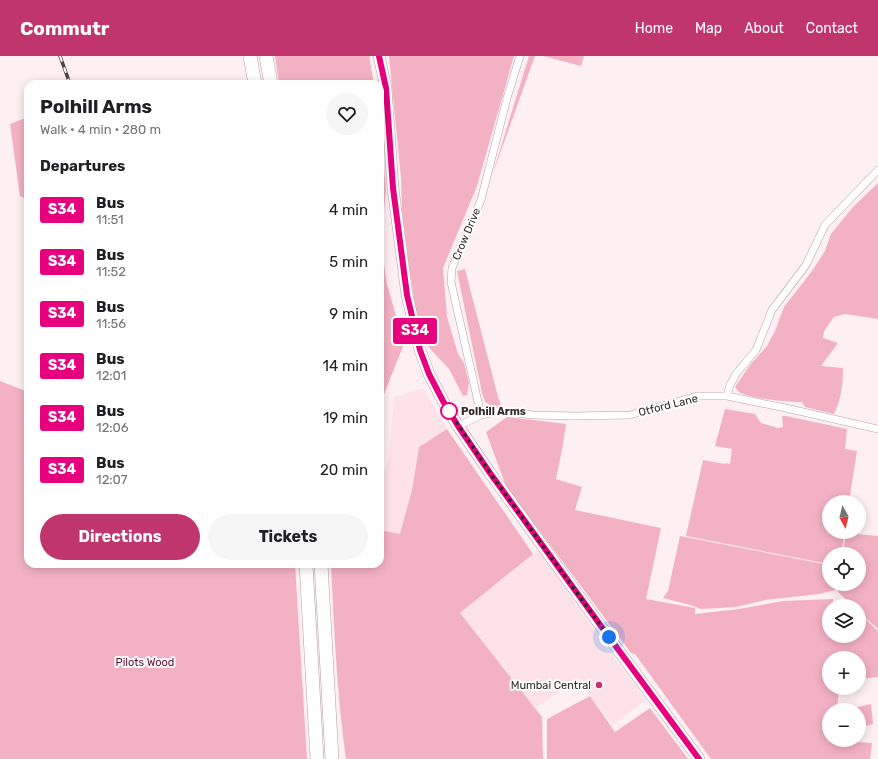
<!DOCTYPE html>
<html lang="en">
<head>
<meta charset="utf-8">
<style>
  :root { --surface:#fff; --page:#f6f6f6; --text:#202124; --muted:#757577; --accent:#c0356e }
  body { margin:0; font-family:Rubik,sans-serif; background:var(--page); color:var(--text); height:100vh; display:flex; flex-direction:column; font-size:15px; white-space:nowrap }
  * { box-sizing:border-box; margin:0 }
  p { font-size:13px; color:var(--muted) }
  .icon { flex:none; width:22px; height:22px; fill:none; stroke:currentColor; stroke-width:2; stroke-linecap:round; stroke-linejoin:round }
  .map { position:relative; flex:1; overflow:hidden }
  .side { position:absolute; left:24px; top:24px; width:360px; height:488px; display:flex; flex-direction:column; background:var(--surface); border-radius:12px; box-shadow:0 2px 10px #0003 }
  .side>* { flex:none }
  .badge { padding:0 8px; border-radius:3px; font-size:14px; line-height:26px }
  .needle { width:26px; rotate:172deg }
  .buttons { position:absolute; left:822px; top:439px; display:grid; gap:8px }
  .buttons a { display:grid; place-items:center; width:44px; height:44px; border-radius:50%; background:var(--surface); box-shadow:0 2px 10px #0003; font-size:20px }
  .you { position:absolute; width:20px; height:20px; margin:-10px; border:3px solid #fff; border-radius:50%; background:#1a73e8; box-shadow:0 0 0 6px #1a73e833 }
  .map>.badge { position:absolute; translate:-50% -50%; box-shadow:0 0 0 2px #fff }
  h2 { padding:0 16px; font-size:15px; line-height:36px }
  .round { display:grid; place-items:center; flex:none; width:42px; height:42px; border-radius:21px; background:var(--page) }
  .summary { display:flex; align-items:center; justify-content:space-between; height:68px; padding:0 16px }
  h1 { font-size:19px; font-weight:700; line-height:30px }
  .primary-button { display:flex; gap:8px; margin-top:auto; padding:8px 16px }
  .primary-button a { flex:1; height:46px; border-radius:24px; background:var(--accent); color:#fff; font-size:16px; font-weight:700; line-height:46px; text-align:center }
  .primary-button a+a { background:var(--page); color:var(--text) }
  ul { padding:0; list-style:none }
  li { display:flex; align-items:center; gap:12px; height:52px; padding:0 16px }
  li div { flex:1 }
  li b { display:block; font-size:15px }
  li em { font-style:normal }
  li .badge { min-width:44px; font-weight:700; text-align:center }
  header { display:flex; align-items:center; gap:24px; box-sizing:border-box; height:56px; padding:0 20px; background:var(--accent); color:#fff }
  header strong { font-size:19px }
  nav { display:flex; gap:22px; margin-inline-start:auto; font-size:14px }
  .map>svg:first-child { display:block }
</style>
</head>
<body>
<header>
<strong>Commutr</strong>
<nav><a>Home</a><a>Map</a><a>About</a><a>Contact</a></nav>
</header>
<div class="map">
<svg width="878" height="703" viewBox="0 0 878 703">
  <rect width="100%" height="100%" fill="#feeff3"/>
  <!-- built -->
  <path fill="#fde2e9" d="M423,332L447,373L419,391L412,434L400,478L380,474V429L389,401L394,341Z
    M539,495L611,598L646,644L613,669L590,640L581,622L535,652L460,557L533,498Z"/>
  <!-- green -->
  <path fill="#f3b1c4" d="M275,0H369L374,28H279Z
    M389,0H514L477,130L443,212L447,261L458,298L464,307L469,327L467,339L463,340L449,313L423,285L418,266L409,210L402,154L401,122Z
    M529,0H535L492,120Z
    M543,0H584L581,10Z
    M28,61V144L20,140L10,68Z
    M380,73L386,133L381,188L387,228L404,288L384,338L380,406Z
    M878,127V263L845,258L834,261L824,275L823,282L838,287L821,310L843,312C843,329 841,344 834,358L805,351L802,346C788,346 750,343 739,336C738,335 736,332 735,331L750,309L767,290L775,275L784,251L812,215L825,195L831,178L852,152Z
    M465,213L498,341L501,349C495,352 490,349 485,346L482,337L457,215Z
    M0,325L28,336V508H295L307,703H0Z
    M725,353L755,358L761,367L778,372L783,371L782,360H786L847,373L845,393L857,395L849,446H829V476H845L841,498H829V508L686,480L703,404L725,408L726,407L730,408L732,393L715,390Z
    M507,361L566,368L563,389L556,423L582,431L575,454L661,472L646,543L695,552V558L739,553L783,545L833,543V550H829V580H859V557L878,575V621L859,623V602H829V632H839L837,654H829V684H856V686L872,687L870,703H711L635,598L631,597L506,430L486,376Z
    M447,373L533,498L460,557L542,661L543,703H346C337,639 334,573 331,508H380V474L400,478L412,434L419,391Z
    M846,477L878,480V573L859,556V550H853L838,536L839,528H859V498H843Z
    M680,480L829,509V528H835V534L819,538L765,544L736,551L701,553L690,549L663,542L668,535Z
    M590,640L615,676L650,652L688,703H547V663Z
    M871,648L873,668L859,672V654H845Z"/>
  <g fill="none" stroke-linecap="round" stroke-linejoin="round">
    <!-- street casing -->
    <g stroke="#b7a0a6" stroke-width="8">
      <path id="street" d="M727,340L730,329L736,318L756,294L772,254L806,209L825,169L878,114
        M481,359L451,226L452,212L481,144L507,42L520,0
        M458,370L481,359L500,355L533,359L574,360L630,359L697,340H727L790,353L878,373"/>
    </g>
    <!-- primary casing -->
    <g stroke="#b7a0a6" stroke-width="12">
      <path id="primary" d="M379,0L386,32L393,132L407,239L420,294L429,318L443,345L458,370L490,417L618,594L699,703"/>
    </g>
    <!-- highway casing -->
    <g stroke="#b7a0a6" stroke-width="14">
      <path id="highway" d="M250,0L255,28
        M266,0L271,28
        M306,508L317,703
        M321,508L332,703"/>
    </g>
    <!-- street -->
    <use href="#street" stroke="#fff" stroke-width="7"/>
    <!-- primary -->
    <use href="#primary" stroke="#fff" stroke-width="11"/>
    <!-- highway -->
    <use href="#highway" stroke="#fff" stroke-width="13"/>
    <!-- rail casing -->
    <g stroke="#4d4346" stroke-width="3.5">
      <path id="rail" d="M60,0L70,28"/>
    </g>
    <!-- rail -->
    <use href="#rail" stroke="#fff" stroke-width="2" stroke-dasharray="6" stroke-linecap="butt"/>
  </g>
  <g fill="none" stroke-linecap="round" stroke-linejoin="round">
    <!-- line casing -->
    <g stroke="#fff" stroke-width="9">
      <path id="line" d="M379,0L386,32L393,132L407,239L420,294L429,318L443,345L458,370L490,417L609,581L699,703"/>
    </g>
    <!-- line -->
    <use href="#line" stroke="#e6007e" stroke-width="6"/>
    <!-- walk -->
    <path stroke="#32292b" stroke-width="4" stroke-dasharray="0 7.2" d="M449,355L490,417L609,581"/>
  </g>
  <!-- markers -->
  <circle fill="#fff" stroke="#e6007e" stroke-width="2" cx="449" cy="355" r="8"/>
  <circle fill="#c0356e" stroke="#fff" stroke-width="1.5" cx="599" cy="629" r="4"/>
  <g text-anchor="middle" stroke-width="4" stroke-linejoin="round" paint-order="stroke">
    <!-- street labels -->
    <g font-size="11" fill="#32292b" stroke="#fff">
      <text transform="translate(466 178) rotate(-67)" y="4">Crow Drive</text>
      <text transform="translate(668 349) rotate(-14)" y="4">Otford Lane</text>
    </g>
    <!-- stop labels -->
    <g font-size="11" font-weight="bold" fill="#32292b" stroke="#fff" text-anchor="start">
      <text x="461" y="359">Polhill Arms</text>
    </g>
    <!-- park labels -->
    <g font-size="11" fill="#601132" stroke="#fff">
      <text x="145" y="610">Pilots Wood</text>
    </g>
    <!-- poi labels -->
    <g font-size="11" fill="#32292b" stroke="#fff" text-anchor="end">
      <text x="591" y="633">Mumbai Central</text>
    </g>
  </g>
</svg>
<div class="buttons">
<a><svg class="needle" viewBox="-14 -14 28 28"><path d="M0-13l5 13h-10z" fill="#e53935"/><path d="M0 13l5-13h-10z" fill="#757577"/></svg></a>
<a><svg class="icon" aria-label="locate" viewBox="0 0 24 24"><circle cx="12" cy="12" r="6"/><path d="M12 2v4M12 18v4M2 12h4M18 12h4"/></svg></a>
<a><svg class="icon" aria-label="layers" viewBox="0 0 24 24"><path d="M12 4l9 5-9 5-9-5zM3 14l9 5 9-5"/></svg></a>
<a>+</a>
<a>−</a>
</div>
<div class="you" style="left:609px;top:581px"></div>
<b class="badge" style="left:415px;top:275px;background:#e6007e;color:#fff">S34</b>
<section class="side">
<div class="summary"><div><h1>Polhill Arms</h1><p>Walk · 4 min · 280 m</p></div><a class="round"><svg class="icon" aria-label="heart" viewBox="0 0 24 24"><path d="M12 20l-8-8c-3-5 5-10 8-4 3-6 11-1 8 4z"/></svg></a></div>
<h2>Departures</h2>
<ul>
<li><span class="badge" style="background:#e6007e;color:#fff">S34</span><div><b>Bus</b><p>11:51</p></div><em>4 min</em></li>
<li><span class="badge" style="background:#e6007e;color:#fff">S34</span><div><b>Bus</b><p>11:52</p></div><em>5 min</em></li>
<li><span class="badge" style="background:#e6007e;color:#fff">S34</span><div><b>Bus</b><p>11:56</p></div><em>9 min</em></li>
<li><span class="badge" style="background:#e6007e;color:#fff">S34</span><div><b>Bus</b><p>12:01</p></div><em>14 min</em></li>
<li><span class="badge" style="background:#e6007e;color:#fff">S34</span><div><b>Bus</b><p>12:06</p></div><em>19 min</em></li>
<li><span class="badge" style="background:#e6007e;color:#fff">S34</span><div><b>Bus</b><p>12:07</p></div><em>20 min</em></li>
</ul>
<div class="primary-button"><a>Directions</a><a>Tickets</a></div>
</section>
</div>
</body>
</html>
